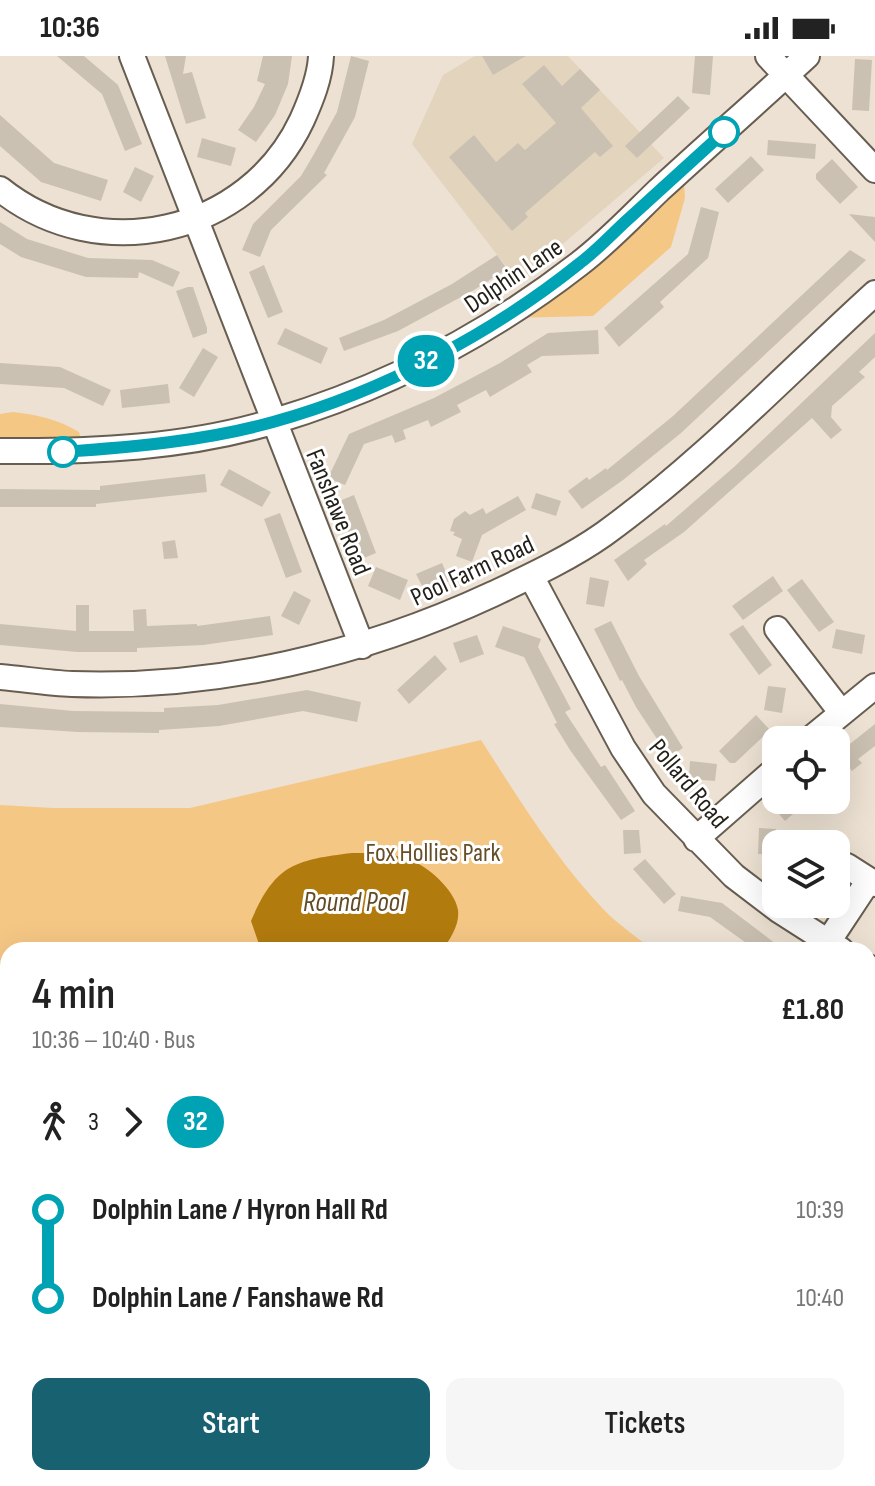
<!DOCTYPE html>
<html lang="en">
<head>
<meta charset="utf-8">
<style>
  :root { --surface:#fff; --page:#f6f6f6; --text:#222; --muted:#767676; --accent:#186170 }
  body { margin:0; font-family:"Sofia Sans Condensed",sans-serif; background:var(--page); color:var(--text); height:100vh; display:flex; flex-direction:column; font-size:30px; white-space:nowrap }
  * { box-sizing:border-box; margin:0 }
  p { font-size:26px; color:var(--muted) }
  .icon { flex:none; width:44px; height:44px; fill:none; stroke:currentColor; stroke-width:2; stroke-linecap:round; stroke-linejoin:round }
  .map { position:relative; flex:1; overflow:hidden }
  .side { position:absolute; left:0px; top:886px; width:876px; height:544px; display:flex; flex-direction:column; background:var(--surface); border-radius:24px 24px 0 0; box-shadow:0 8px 32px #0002 }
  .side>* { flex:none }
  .badge { padding:0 16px; border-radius:26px; font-size:28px; line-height:52px }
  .controls { position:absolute; left:762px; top:670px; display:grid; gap:16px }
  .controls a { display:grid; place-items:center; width:88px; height:88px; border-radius:16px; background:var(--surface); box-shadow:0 8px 32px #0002; font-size:40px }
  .map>.badge { position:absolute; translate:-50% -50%; box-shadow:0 0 0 4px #fff }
  .legs { display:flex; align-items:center; gap:12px; height:88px; padding:0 32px; font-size:26px }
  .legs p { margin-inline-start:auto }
  .headline { display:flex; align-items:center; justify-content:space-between; height:136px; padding:0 32px }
  h1 { font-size:44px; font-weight:600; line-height:60px }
  .button { display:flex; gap:16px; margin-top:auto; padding:16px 32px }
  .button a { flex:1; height:92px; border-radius:16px; background:var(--accent); color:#fff; font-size:32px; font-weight:600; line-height:92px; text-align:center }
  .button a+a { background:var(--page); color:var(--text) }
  ul { padding:0 32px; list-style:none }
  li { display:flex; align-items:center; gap:28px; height:88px; font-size:30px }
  li i { display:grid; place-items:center; width:12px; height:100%; margin:0 10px; background:currentColor }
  li i::after { content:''; width:20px; height:20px; margin:-10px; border:6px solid; border-radius:50%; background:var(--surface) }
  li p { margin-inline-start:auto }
  li:first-child i { background:linear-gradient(#0000 50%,currentColor 0) }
  li:last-child i { background:linear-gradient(currentColor 50%,#0000 0) }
  .status { display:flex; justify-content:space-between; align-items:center; height:56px; padding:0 40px; background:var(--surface); direction:ltr }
  .status svg { height:22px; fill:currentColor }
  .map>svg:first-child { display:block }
</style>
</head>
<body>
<div class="status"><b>10:36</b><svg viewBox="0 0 49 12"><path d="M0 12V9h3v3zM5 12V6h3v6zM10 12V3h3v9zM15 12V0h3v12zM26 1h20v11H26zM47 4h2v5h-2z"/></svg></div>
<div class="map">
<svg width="875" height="1430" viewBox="0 0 875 1430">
  <rect width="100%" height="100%" fill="#ece1d2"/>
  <!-- built -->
  <path fill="#e3d4be" d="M475,0H568L664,102L518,226L412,88L443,19Z
    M868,1202L875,1204V1267L868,1265Z
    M602,1422H685L678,1430H607L601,1424Z"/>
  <!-- green -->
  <path fill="#f5c785" d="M683,113L685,142L671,191L593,260L505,262Z
    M13,356C38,359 57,363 79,376L81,384L0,382V358Z
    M481,684C519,743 556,804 605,855C619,869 637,881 653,894H8V1101H0V749L53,752H190Z
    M868,927L875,931V1046L868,1061Z
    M868,1265L875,1267V1430H733L739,1422H868Z"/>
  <!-- water -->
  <path fill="#b27b0e" d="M352,797C371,797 390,797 408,803C427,809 455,834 458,854C460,868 450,884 442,894H261L251,865C275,809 294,804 352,797Z"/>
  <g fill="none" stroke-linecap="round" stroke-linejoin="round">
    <!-- stream -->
    <path stroke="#b27b0e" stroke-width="5" d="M0,1005L8,1001"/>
  </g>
  <!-- building -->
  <path fill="#cbc1b2" d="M57,0H84L118,29L142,88L125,95L102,38Z
    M165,0H186L183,18L192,16L206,62L186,68Z
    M263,0H292L288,28L275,59L256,86L238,74L254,51L265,28L257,25Z
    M351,0L369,5L355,61L324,117L327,119L271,174L260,201L242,194L253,168L301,120L314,98L337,56Z
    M482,0H526L493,19Z
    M695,0H713L710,39L692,37Z
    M855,3L872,4L869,55L852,54Z
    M544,9L562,30L580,13L600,34L581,52L613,90L600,101L595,96L525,157L528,161L512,175L449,101L474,79L496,106L518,87L525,94L556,67L522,28Z
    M678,40L690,52L637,102L625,90Z
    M0,59L54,107L108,124L101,145L41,126L0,90Z
    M202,82L236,92L231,110L197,101Z
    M768,84L816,88L815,103L767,99Z
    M751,100L764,114L728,147L715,133Z
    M832,103L858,131L840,148L816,123V118Z
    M135,111L154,120L141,146L123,136Z
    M701,151L719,156L708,202L660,246L664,251L619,291L604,272L688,198Z
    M849,158L875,161V186Z
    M0,166L27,183L88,202L152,204L180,216L173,231L139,216L138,222L86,221L21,201L0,188Z
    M850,194L866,204L681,377L623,424L582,453L568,435L587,421L589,424L606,412L607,414L673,360Z
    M497,199L507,213L474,234L398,275L344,295L339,282L384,264L452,228Z
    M264,209L283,256L268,262L249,216Z
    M188,231H193L207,272V277L193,282L176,235Z
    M285,272L328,292L321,308L277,288Z
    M598,274L599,298L542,300L527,309L532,316L490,341L486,334L457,349L461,356L431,371L428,364L403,374L406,383L395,387L392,379L364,388L345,429L328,422L349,378L434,342L500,307L548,277Z
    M875,277V301L859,316L865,321L832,350L831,361L842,374L831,383L812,362L684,476L644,504L647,508L628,525L614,504L665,468L666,470L734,411Z
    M203,292L218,301L194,341L179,332Z
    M0,307L60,311L111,334L103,350L64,332L0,328Z
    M168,328L170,347L122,352L120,334Z
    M229,413L271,436L262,451L220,429Z
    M205,418L207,436L96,448V451H0V433L100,434V430Z
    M536,437L561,445L556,460L531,452Z
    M354,439L376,497L359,504L337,446Z
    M518,440L526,454L482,479L472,506L456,500L462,483L453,479L455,476L450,475L454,463L465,455L470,459L483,452L486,458Z
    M280,457L302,516L286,522L264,463Z
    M175,484L178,502L164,503L162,486Z
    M442,507L450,525L425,536L416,518Z
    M376,511L408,524L400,544L368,530Z
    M773,520L783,535L743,564L732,550Z
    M590,521L609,525L604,551L586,548Z
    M802,523L834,566L819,576L787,534Z
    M294,535L311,544L299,569L281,560Z
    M76,549H89V575H134L133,554L146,553L147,570L197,568V570L270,560L273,579L203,589L137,592V596H77L0,589V568L76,575Z
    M611,565L639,620L683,692L669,701L636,651L622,624L620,625L594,573Z
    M743,569L772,609L759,619L729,578Z
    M503,570L541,583L538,591L571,653L565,656L601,711L605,709L635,755L621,764L570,694L554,668L557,667L524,601L495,591Z
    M836,573L865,579L862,598L832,592Z
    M477,579L484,598L460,607L453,587Z
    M435,599L447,613L409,648L397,634Z
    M768,630L786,632L782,657L764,654Z
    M307,634L361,646L357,666L303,655L219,670L159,674V677L78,676L0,671V648L73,655L164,656V652L218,649Z
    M756,659L770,674L735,707H730L719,695Z
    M875,668V690L858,703L862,707L852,715L848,710L836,720V699Z
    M690,705L717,708L715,725L689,723Z
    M783,744H809L785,765L774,752Z
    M759,772L776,773L775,799L758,798Z
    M623,774H639L641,797L624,798Z
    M645,803L676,838L664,848L633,813Z
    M681,840L722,847L784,894H756L710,861L678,855Z"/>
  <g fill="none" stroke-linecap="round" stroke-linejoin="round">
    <!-- minor casing -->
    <g stroke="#675d50" stroke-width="28">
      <path id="minor" d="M132,0L362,590
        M768,0L875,114
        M0,133C98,212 248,179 302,64C311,44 320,22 321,0
        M0,395C91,396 187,392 275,365C385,332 489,278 579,208C608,186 633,159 659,134C708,89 758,45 807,0
        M531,520L623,692L654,738L734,820L780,855L841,894
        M777,573L841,656
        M0,621C24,623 48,627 72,628C217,633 362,599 493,538C531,520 570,502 604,478C702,407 786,318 875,237
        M809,684L875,630
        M696,783L776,713
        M847,810L875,828
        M828,886L869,824
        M868,911L875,915
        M868,1115L875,1097
        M0,1231L8,1230
        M567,1422L578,1430
        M432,1430L437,1422
        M701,1430L708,1422"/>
    </g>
    <!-- minor -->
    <use href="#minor" stroke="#fff" stroke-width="24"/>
  </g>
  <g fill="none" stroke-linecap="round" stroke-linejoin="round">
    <!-- line-1 casing -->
    <g stroke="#fff" stroke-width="18">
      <path id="line-1" d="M63,396C133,391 205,385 273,366C382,336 493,277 580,207C596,195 610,180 625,166C658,136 691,106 724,76"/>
    </g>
    <!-- line-1 -->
    <use href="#line-1" stroke="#00a3b4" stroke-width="12"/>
  </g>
  <!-- markers -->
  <g fill="#fff" stroke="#00a3b4" stroke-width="4">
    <circle cx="724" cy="76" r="14"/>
    <circle cx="63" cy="396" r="14"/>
  </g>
  <g text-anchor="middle" stroke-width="6" stroke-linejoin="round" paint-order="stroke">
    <!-- street labels -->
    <g font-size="26" fill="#221e18" stroke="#fff">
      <text transform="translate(513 219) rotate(-34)" y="9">Dolphin Lane</text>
      <text transform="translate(339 456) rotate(68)" y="9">Fanshawe Road</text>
      <text transform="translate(472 514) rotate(-25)" y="9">Pool Farm Road</text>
      <text transform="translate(689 727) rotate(50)" y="9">Pollard Road</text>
    </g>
    <!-- park labels -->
    <g font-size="26" fill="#664e28" stroke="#fff">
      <text x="433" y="805">Fox Hollies Park</text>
    </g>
    <!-- water labels -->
    <g font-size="28" font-style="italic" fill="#634b25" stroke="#fff">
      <text x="354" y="855">Round Pool</text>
    </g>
  </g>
</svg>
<div class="controls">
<a><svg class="icon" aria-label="locate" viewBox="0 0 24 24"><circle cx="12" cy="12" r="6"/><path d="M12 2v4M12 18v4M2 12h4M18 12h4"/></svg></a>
<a><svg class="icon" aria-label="layers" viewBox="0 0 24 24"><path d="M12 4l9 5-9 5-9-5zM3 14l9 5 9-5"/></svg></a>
</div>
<b class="badge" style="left:426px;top:305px;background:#00a3b4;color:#fff">32</b>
<section class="side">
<div class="headline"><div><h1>4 min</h1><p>10:36 – 10:40 · Bus</p></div><b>£1.80</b></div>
<div class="legs"><svg class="icon" aria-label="walk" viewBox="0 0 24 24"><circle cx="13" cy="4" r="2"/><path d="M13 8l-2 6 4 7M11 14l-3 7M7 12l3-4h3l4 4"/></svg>3<svg class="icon" aria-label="forward" viewBox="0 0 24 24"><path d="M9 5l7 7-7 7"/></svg><b class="badge" style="background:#00a3b4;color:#fff">32</b></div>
<ul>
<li><i style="color:#00a3b4"></i><b>Dolphin Lane / Hyron Hall Rd</b><p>10:39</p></li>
<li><i style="color:#00a3b4"></i><b>Dolphin Lane / Fanshawe Rd</b><p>10:40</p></li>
</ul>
<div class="button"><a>Start</a><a>Tickets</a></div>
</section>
</div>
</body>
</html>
